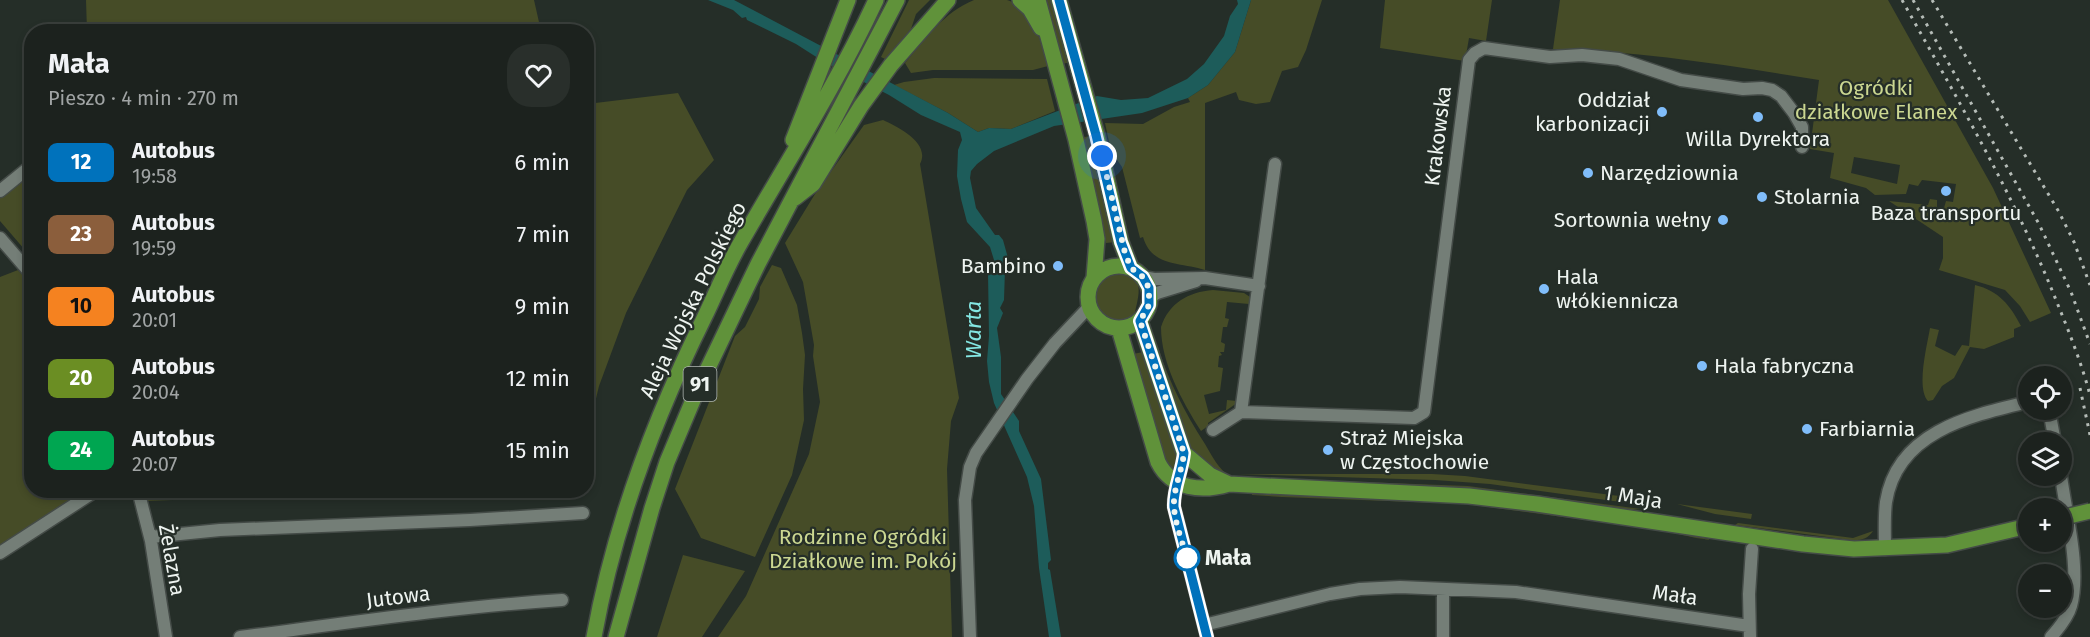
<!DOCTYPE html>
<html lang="pl">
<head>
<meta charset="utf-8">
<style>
  :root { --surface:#1c221e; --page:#292f2b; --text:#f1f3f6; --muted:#a0a4a4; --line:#3a3f3c }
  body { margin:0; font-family:"Fira Sans",sans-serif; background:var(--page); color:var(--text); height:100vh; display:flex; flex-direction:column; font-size:22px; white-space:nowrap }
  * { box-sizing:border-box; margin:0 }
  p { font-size:20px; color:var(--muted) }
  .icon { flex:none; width:33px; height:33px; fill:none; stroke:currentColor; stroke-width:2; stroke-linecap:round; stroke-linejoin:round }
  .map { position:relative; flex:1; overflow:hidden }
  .details { position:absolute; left:24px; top:24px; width:570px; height:474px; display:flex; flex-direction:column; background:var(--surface); border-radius:24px; box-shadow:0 3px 9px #0003,0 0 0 2px var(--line) }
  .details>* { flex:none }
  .badge { padding:0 12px; border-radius:9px; font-size:21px; line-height:39px }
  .fabs { position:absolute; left:2018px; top:366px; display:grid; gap:12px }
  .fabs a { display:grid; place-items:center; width:54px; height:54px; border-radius:50%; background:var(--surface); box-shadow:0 3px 9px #0003,0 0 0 2px var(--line); font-size:30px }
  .you { position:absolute; width:30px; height:30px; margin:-15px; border:4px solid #fff; border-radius:50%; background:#1a73e8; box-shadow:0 0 0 9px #1a73e833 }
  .map>.badge { position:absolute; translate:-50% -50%; box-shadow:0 0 0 3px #fff }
  .round { display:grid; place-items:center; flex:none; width:63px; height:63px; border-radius:24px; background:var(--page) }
  .headline { display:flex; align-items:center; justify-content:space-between; height:102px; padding:0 24px }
  h1 { font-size:28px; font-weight:700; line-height:45px }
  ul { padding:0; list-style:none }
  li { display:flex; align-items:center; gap:18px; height:72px; padding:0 24px }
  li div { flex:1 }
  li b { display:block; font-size:22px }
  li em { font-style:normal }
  li .badge { min-width:66px; font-weight:700; text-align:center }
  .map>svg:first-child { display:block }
</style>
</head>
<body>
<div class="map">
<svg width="2090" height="637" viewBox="0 0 2090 637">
  <rect width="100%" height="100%" fill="#252e28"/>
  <!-- green -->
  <path fill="#464c27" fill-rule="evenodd" d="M86,0H534L541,31H87Z
    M909,0H930L916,14L911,29L885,59L881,57Z
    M974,0C984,0 997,0 1007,0C1031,6 1043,45 1048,66L1033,70H933L911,73L905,63C925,39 944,12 974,0Z
    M1043,0H1051L1071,62L1062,64Z
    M1251,0H1322L1306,50L1298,67L1282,71L1270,102L1256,104L1239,100L1236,92L1205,103V270C1180,262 1152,267 1143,237L1140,238L1122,167L1111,151L1105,123L1143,124L1174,107L1190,102L1188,98L1208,85L1235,52Z
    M1385,0H1492L1486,41L1469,38L1465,61L1380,48Z
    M1560,0H1888L1993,188L2051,313L2030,322L2020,306L2005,290L1939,270L1943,258V237L1889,201L1928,205L1930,199L1937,200V207L1944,208L1946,201L1953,202L1956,184L1922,180L1918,186L1909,184L1906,194L1875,195L1866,188L1830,178L1834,153L1810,149L1819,80C1731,66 1643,51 1553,49ZM1854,157L1900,165L1897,184L1851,173Z
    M934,78L1047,79L1055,111L1011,129L989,128L978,132L948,113L894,85L904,82Z
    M678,93L714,160L687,190L626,313L599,386L587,436V104Z
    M883,120C898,127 931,143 920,164L959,398L951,421L947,469L952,637H718L746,596L809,454L820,402L813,356L814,345L803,282L785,243L815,194L864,125Z
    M1089,136L1116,242L1106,243L1081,138Z
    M31,173V257L0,221V198Z
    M772,265L781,268L797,305L802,333L805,355L803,389L804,420L792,475L755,557L701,538L675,489L735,336L745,327L759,299L760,287Z
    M18,270L31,285L32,490L89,491L0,547V277Z
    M1116,272C1148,273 1138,296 1134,317C1112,342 1069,287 1116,272Z
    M1975,285C1999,291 2010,305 2021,326L2014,329V337L1984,349L1970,347L1954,378L1942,386L1933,400L1928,401C1916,388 1927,346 1930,328L1939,330L1935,346L1955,356L1962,345L1969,346Z
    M1213,290L1244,293L1250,297L1249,304L1227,302L1225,318L1229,319L1227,327H1223L1221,342L1225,344L1224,352H1220L1222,355L1219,356L1218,367L1223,368L1220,391L1204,395L1209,414L1226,410L1227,400L1237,401V403L1208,423V426L1201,431C1182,401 1161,363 1161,327C1169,303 1188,292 1213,290Z
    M1158,347C1170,384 1184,411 1205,444C1212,456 1218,469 1231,477C1214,474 1195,457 1187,442L1155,348Z
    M1143,352L1177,453L1178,464L1175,475L1162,461L1133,354Z
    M1238,474H1432L1465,476L1658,501L1640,503L1613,501L1490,484L1435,480Z
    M1337,481L1468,486L1641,509L1631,510L1470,489Z
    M147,491V490L411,491L147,501Z
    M1252,494L1465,501L1668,529L1712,540L1696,538L1660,530L1466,504L1282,497L1252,495Z
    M1677,504L1752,514L1751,519L1715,514Z
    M1738,523L1853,538L1873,531C1868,539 1860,541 1850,540L1735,525Z
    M683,555L745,571L702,637H657Z"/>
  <!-- water -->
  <path fill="#1d5c5a" d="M708,0H734L948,113L978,132L989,128L1011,129L1097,96L1121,100L1148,98L1187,79L1204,64L1224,36L1230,16L1238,4L1237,0H1251L1235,52L1208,85L1188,98L1142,113L1054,126L994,151L977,164L971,171L970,178L976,208L995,235H999L1003,240L1008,258L1005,269L1004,300L1000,308L1003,313L997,328L1001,357V394L1019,421V431L1041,479L1051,560L1048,563V569L1050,570L1061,637H1049L1039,568L1034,506L1027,477L994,403L989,382L987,361L989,336L988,273L993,271L994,260L990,247L967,222L961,199L957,176L958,150L962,140L960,132L921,115L889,95L821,60L796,44L747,20L746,17L742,18L733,10Z"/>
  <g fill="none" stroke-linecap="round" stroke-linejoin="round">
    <!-- minor casing -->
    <g stroke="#444b47" stroke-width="15">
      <path id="minor" d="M0,191L32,165
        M0,238L32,275
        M1143,277L1154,279L1205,278L1259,286
        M1151,297L1157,293L1196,281
        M2049,410L2055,442
        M1241,412L1275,164
        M1213,430L1241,412L1414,418L1424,412L1469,60L1475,53L1484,48L1550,57L1582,55L1619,59L1681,80L1743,89L1762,88L1772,90L1781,96L1794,113L1802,127V147
        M1184,453C1182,472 1173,489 1174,507L1207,637
        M138,490L151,541L166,637
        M150,537L220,530L470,520L583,513
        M1885,549C1885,534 1884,517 1886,502C1897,432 1969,416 2028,402
        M0,553L97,490
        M1204,625L1330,594L1360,589L1400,587L1516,592L1749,626
        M240,637C347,623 454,607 562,600
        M970,637L965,500L970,467L976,453L1027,379L1055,343L1088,308
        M1443,637V589
        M1750,637L1749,594L1752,549
        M2051,637C2059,628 2068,617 2071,606C2081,569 2066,514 2061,476"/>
    </g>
    <!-- major casing -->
    <g stroke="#444b47" stroke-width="18">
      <path id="major" d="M1020,0L1030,9L1041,28
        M1038,0L1076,140L1094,221L1097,239L1094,278
        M1059,0L1097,135L1121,242L1131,268
        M793,140L848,0
        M795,198L813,184L861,106L891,65L948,0
        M1088 297a31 31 0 1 1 62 0a31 31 0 1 1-62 0Z
        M1140,321L1184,453L1210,475L1229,484
        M1119,329L1158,462C1172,490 1202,492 1229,484L1469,496L1537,504L1803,544L1854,549L1947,545L2028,526
        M594,637C614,525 655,417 705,316C717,291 727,266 741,242C787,162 837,84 876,0
        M616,637L652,508L667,462L696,393L758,264L897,0"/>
    </g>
    <!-- minor -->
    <use href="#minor" stroke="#747e77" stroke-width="12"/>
    <!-- major -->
    <use href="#major" stroke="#60923a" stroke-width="15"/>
    <!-- rail -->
    <path stroke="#b5bcb7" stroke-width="3" stroke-dasharray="3 6" stroke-linecap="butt" d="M1902,0C1958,100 2016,199 2058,305C2070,334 2082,365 2090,395
      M1913,0L2039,224L2071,292L2090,344
      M1932,0L2059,212L2074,242L2090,285
      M2080,388L2090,435"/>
    <!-- major-bridge casing -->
    <g stroke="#444b47" stroke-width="18" stroke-linecap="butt">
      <path id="major-bridge" d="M2061,518L2090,511"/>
    </g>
    <!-- major-bridge -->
    <use href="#major-bridge" stroke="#60923a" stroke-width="15"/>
  </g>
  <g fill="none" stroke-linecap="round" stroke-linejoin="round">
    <!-- line casing -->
    <g stroke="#fff" stroke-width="14">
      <path id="line" d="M1059,0L1096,135L1121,242L1131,268L1143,277L1149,288V305L1140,321L1184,453C1182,472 1173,489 1174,507L1207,637"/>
    </g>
    <!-- line -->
    <use href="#line" stroke="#0072bc" stroke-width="9"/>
    <!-- walk -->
    <path stroke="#eef4f0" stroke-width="6" stroke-dasharray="0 10.8" d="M1102,156L1125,253L1131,268L1143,277L1149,288V305L1140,321L1184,453C1182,470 1175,485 1174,501C1173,520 1183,543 1188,562L1187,558"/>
  </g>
  <!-- markers -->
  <g fill="#80bdfa" stroke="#252e28" stroke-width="2">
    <circle cx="1662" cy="112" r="6"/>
    <circle cx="1758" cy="117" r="6"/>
    <circle cx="1588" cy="173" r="6"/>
    <circle cx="1946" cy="191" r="6"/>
    <circle cx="1762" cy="197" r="6"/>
    <circle cx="1723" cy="220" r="6"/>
    <circle cx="1058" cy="266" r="6"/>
    <circle cx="1544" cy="289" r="6"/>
    <circle cx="1702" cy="366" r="6"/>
    <circle cx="1807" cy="429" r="6"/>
    <circle cx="1328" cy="450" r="6"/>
  </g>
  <circle fill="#fff" stroke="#0072bc" stroke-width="3" cx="1187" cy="558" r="12"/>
  <g text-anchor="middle" stroke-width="4.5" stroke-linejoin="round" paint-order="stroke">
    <!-- shield labels -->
    <rect fill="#252e28" stroke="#b2b9b4" stroke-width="1.5" x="683.5" y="367" width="33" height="34" rx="4.5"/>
    <g font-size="20" font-weight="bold" fill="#eef4f0">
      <text x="700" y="391">91</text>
    </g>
    <!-- park labels -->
    <g font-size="21" fill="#cbd791" stroke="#252e28">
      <text x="1876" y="95">Ogródki<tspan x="1876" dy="24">działkowe Elanex</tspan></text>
      <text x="863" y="544">Rodzinne Ogródki<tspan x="863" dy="24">Działkowe im. Pokój</tspan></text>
    </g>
    <!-- poi labels -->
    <g font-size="21" fill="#eef4f0" stroke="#252e28" text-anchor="start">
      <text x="1650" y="107" text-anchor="end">Oddział<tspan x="1650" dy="24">karbonizacji</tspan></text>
      <text x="1758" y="146" text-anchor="middle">Willa Dyrektora</text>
      <text x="1600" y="180">Narzędziownia</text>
      <text x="1774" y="204">Stolarnia</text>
      <text x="1946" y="220" text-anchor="middle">Baza transportu</text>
      <text x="1711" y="227" text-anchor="end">Sortownia wełny</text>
      <text x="1046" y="273" text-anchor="end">Bambino</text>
      <text x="1556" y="284">Hala<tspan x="1556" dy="24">włókiennicza</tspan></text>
      <text x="1714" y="373">Hala fabryczna</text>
      <text x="1819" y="436">Farbiarnia</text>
      <text x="1340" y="445">Straż Miejska<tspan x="1340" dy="24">w Częstochowie</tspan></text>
    </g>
    <!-- street labels -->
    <g font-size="21" fill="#eef4f0" stroke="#252e28">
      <text transform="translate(1438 136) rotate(-83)" y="7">Krakowska</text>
      <text transform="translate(693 300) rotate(-64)" y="7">Aleja Wojska Polskiego</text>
      <text transform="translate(1633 497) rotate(9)" y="7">1 Maja</text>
      <text transform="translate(172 560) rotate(80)" y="7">Żelazna</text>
      <text transform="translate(1675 595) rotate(8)" y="7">Mała</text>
      <text transform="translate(398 597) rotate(-7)" y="7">Jutowa</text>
    </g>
    <!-- stop labels -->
    <g font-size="21" font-weight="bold" fill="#eef4f0" stroke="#252e28" text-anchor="start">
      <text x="1205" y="565">Mała</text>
    </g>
    <!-- water labels -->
    <g font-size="22" font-style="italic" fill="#84e7e3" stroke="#252e28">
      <text transform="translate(973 330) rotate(-90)" y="8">Warta</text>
    </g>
  </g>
</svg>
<div class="fabs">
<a><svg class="icon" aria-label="locate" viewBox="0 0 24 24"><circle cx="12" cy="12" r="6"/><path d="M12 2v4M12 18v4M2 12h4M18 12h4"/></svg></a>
<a><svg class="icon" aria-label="layers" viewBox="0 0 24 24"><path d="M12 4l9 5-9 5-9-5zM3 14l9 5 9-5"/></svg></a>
<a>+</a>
<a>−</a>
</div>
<div class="you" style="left:1102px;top:156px"></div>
<section class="details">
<div class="headline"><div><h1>Mała</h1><p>Pieszo · 4 min · 270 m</p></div><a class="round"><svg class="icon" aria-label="heart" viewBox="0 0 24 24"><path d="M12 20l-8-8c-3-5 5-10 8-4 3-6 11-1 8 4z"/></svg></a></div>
<ul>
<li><span class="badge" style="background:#0072bc;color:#fff">12</span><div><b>Autobus</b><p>19:58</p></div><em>6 min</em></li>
<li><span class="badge" style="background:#8b5e3c;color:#fff">23</span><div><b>Autobus</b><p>19:59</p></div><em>7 min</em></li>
<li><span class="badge" style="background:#f58220;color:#111">10</span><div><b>Autobus</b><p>20:01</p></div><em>9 min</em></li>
<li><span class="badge" style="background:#6b8e23;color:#fff">20</span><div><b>Autobus</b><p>20:04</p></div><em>12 min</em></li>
<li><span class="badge" style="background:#00a651;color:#fff">24</span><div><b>Autobus</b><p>20:07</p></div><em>15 min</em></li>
</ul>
</section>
</div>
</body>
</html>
